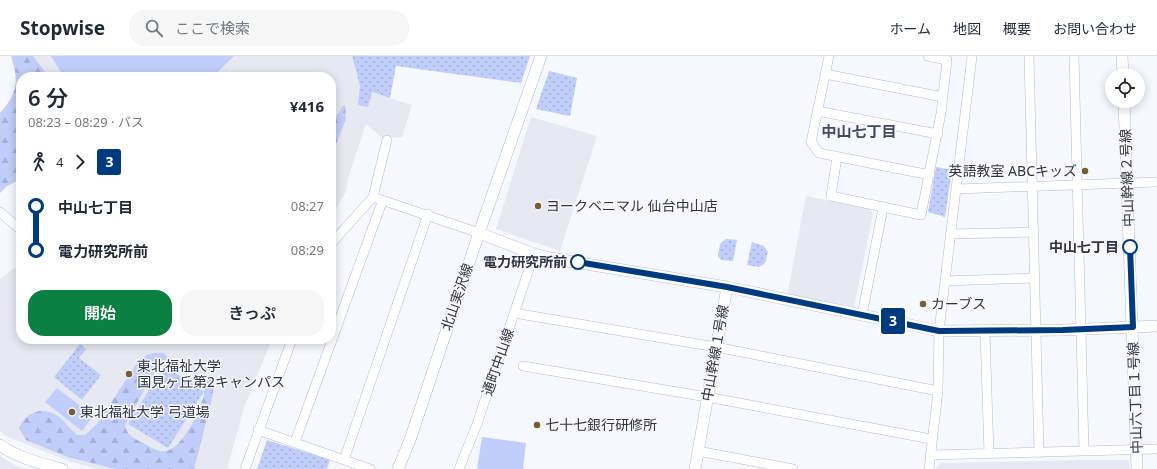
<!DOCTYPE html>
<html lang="ja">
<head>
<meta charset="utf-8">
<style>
  :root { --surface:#fff; --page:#f6f6f7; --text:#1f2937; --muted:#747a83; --line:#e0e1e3; --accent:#0b8043 }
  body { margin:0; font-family:"Noto Sans","Noto Sans JP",sans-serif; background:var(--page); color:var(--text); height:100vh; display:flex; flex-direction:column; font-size:15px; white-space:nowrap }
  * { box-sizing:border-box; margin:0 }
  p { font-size:13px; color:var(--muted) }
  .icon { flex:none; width:22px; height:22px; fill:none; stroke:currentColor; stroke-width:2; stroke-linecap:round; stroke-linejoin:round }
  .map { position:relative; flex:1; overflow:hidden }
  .sheet { position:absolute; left:16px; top:16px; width:320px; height:272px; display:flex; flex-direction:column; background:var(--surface); border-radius:16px; box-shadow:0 2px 10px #0003 }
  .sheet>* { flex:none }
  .badge { padding:0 8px; border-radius:3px; font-size:14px; line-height:26px }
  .tools { position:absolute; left:1105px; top:12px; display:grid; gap:8px }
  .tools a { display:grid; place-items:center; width:40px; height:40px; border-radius:50%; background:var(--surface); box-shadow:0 2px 10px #0003; font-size:20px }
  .map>.badge { position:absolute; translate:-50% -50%; box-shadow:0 0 0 2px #fff }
  .legs { display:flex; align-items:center; gap:6px; height:44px; padding:0 12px; font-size:13px }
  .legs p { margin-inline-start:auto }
  .summary { display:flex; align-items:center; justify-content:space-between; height:68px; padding:0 12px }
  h1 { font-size:22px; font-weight:600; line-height:30px }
  .primary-button { display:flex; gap:8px; margin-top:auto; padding:8px 12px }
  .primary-button a { flex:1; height:46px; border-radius:16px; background:var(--accent); color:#fff; font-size:16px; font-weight:600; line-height:46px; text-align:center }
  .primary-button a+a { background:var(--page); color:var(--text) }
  ul { padding:0 12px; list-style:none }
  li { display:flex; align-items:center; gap:14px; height:44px; font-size:15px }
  li i { display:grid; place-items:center; width:6px; height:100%; margin:0 5px; background:currentColor }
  li i::after { content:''; width:10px; height:10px; margin:-5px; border:3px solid; border-radius:50%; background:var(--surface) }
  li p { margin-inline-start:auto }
  li:first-child i { background:linear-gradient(#0000 50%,currentColor 0) }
  li:last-child i { background:linear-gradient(currentColor 50%,#0000 0) }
  header { display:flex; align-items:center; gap:24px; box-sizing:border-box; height:56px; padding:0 20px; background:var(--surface); border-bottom:1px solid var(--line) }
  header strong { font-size:19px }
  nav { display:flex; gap:22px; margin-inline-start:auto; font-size:14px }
  .search { width:280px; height:36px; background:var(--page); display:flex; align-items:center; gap:10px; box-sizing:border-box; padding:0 14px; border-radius:16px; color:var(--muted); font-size:15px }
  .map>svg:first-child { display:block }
</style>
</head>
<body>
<header>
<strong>Stopwise</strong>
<div class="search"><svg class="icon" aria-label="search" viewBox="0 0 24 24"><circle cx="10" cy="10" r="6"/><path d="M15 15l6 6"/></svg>ここで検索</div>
<nav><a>ホーム</a><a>地図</a><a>概要</a><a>お問い合わせ</a></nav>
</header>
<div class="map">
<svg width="1157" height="413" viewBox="0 0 1157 413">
  <defs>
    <pattern id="forest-firs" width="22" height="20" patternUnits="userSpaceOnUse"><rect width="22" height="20" fill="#c1cdfa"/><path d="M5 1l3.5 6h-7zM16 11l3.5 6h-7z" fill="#a6b1d8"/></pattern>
    <pattern id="park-dots" width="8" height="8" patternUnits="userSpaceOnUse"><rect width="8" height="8" fill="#c1cdfa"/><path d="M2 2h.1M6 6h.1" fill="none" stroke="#a6b1d8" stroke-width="1.8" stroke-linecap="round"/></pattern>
  </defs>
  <rect width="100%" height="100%" fill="#f6f8ff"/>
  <!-- built -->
  <path fill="#e6e9f1" d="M16,0H352L360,30L371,36L412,49L402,81L383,82L366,68L348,122L346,136L331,161V21H31Z
    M531,61L597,80L560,195L496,173Z
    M806,140L870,153L873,158L854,251L787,240Z
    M21,207V283H272L244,352L227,413H97L69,405L38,393L6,380L0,375V223Z
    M0,400L15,409L26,413H0Z
    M1086,404H1129L1130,413H936L941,407Z"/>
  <!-- grass -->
  <path fill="#c1cdfa" d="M51,0H234L213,21H64Z
    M57,332L93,360L82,375L45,346Z
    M482,381L526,387L523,413H477Z"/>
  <!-- forest -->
  <path fill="url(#forest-firs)" d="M11,0H33L49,21H21V123L7,130L0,137V57C18,37 19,25 11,0Z
    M345,49L346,63L331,101V69L343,50Z
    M154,297H163L167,300V303C149,321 138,346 125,369C127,379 132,381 141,386C148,389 157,397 166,395C181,394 202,352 204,338C205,331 203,326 209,321L213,324V339L194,413H115L68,401L26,384L19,372C25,357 42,350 56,359C64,364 70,373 77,379H85L97,368L139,304L147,299Z"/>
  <!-- park -->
  <path fill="url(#park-dots)" d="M352,0H530L521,27L396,10L390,42L372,36L368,51L358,49L360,30Z
    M549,15L577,22L570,60L536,53Z
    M936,111L952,114L945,161L928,156Z
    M726,183L737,184L733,205L721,204L718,200L720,188Z
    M752,186L764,190L768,196L765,207L759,211L747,209Z
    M80,288L86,293L79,302L101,319L82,344L54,321Z
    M164,310L204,335L168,392L128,368Z
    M267,384L330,404L327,413H257Z"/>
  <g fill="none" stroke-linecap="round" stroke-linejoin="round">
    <!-- minor casing -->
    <g stroke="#b2bad8" stroke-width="10">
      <path id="minor" d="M829,0L811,86L819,97L930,119
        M1029,0L1039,397
        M1074,0L1084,395
        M825,18L943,41
        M817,55L938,78
        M387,84L373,141L479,177
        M837,101L831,140L921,159L941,57L947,4L928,0
        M956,133L1157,126
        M0,156L21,174
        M950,178L1034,176
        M331,188L373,141
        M945,225L1035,222
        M514,257L716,291L938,335
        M862,259L883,152
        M985,276L989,398
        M523,310L707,341L931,383
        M258,374L370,413
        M295,386L382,146
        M698,395L793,413
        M930,399L1157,393
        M344,404L428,158
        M245,413L292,283
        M459,413L477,368L534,198
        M929,413L938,335L939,275L972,0"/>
    </g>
    <!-- tertiary casing -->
    <g stroke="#b2bad8" stroke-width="12">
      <path id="tertiary" d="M1122,0L1123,19
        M1124,45L1137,413
        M479,177L534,198L550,202L727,231
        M0,389C18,402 40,407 62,413
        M398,413L410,384L479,177L541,0
        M695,413L727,231L939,275L1063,274L1157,270"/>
    </g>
    <!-- minor -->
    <use href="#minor" stroke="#fff" stroke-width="9"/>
    <!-- tertiary -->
    <use href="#tertiary" stroke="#fff" stroke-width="11"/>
  </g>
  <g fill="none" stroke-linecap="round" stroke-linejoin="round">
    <!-- line-1 casing -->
    <g stroke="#fff" stroke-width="9">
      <path id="line-1" d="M578,206L727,231L939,275L1063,274L1133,271L1130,191"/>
    </g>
    <!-- line-1 -->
    <use href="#line-1" stroke="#003b80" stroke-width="6"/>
  </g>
  <!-- markers -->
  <g fill="#755f2f" stroke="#f6f8ff" stroke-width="1.5">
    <circle cx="1085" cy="115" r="4"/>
    <circle cx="538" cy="150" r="4"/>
    <circle cx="923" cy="248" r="4"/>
    <circle cx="129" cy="318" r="4"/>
    <circle cx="72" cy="356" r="4"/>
    <circle cx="537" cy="369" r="4"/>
  </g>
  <g fill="#fff" stroke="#003b80" stroke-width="2">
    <circle cx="1130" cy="191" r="7"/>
    <circle cx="578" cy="206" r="7"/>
  </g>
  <g text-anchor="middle" stroke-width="3" stroke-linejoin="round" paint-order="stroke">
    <!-- poi labels -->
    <g font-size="14" fill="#323541" stroke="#f6f8ff" text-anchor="start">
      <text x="1077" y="120" text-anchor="end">英語教室 ABCキッズ</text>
      <text x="546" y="155">ヨークベニマル 仙台中山店</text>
      <text x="931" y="253">カーブス</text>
      <text x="137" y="315">東北福祉大学<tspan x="137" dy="16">国見ヶ丘第2キャンパス</tspan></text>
      <text x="80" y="361">東北福祉大学 弓道場</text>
      <text x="545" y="374">七十七銀行研修所</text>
    </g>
    <!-- street labels -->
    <g font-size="14" fill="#323541" stroke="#f6f8ff">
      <text transform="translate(1127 122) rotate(-92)" y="5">中山幹線２号線</text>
      <text transform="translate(457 241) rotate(-71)" y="5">北山実沢線</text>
      <text transform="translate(715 297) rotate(-80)" y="5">中山幹線１号線</text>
      <text transform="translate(498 306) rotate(-71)" y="5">通町中山線</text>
      <text transform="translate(1135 342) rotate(-92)" y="5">中山六丁目１号線</text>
    </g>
    <!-- stop labels -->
    <g font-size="14" font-weight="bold" fill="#323541" stroke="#f6f8ff" text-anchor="end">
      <text x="1119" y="196">中山七丁目</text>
      <text x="567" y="211">電力研究所前</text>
    </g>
    <!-- neighbourhood labels -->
    <g font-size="15" font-weight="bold" fill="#424862" stroke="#f6f8ff">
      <text x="859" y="81">中山七丁目</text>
    </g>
  </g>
</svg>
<div class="tools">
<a><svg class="icon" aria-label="locate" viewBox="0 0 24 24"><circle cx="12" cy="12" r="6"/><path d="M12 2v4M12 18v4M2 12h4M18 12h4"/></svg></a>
</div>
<b class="badge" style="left:893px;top:265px;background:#003b80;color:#fff">3</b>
<section class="sheet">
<div class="summary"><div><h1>6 分</h1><p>08:23 – 08:29 · バス</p></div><b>¥416</b></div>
<div class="legs"><svg class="icon" aria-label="walk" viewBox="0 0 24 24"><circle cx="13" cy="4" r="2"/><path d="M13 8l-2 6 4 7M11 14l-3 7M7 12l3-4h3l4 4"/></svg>4<svg class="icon" aria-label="forward" viewBox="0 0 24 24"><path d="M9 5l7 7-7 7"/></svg><b class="badge" style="background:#003b80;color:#fff">3</b></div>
<ul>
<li><i style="color:#003b80"></i><b>中山七丁目</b><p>08:27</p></li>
<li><i style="color:#003b80"></i><b>電力研究所前</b><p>08:29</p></li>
</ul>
<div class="primary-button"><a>開始</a><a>きっぷ</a></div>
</section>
</div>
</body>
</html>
